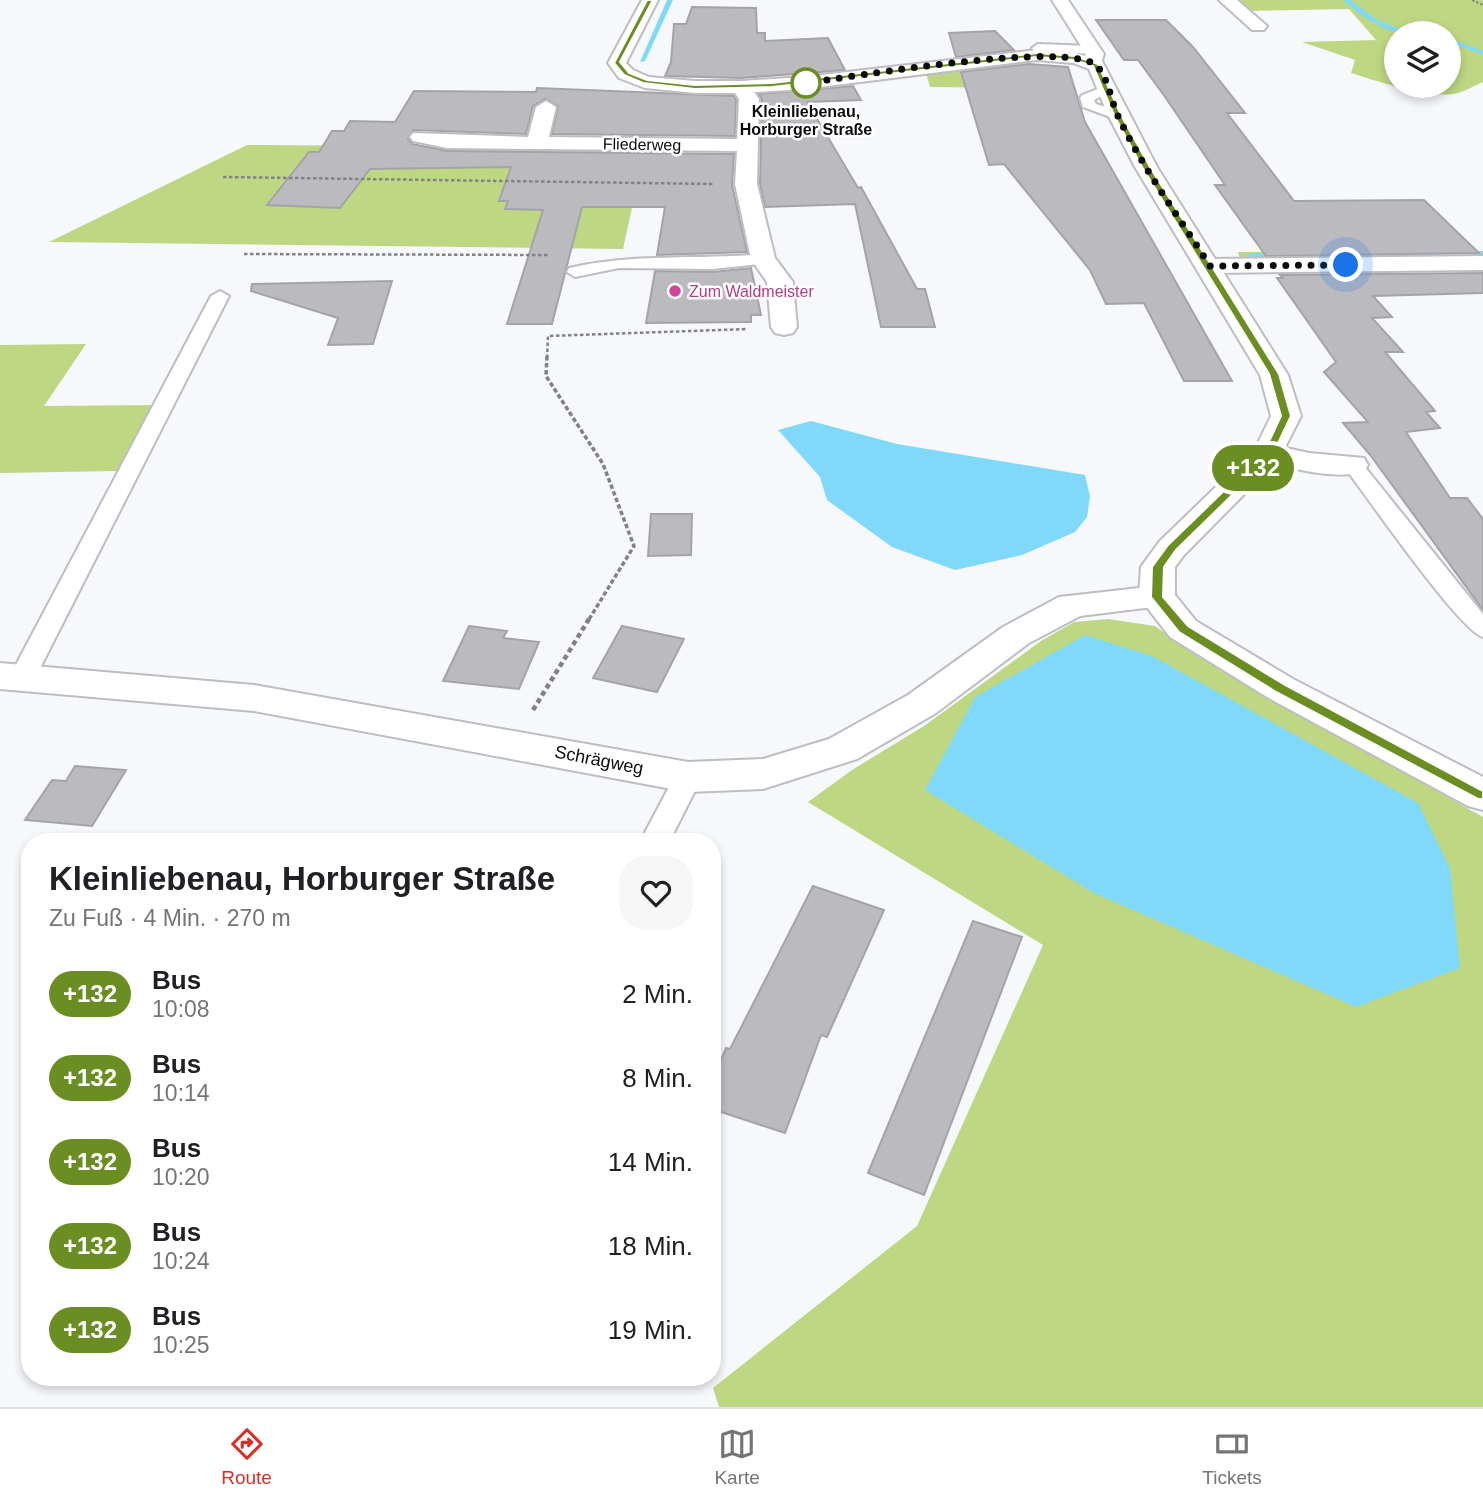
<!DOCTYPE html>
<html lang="de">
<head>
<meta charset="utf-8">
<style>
  :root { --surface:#fff; --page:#f6f6f6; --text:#202124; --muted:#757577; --line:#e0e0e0; --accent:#d93025 }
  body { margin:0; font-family:Arial,sans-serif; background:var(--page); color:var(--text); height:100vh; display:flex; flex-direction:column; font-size:26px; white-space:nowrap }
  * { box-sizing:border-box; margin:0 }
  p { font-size:23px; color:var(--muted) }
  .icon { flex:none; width:38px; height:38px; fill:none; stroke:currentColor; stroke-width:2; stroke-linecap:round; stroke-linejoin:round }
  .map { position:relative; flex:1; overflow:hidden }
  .sheet { position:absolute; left:21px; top:833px; width:700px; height:553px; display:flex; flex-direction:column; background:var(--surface); border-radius:28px; box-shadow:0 4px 10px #0003 }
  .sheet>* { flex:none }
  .badge { padding:0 14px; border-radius:23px; font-size:24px; line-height:46px }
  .fabs { position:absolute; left:1384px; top:21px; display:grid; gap:14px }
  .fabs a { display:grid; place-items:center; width:77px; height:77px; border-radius:50%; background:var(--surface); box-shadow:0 4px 10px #0003; font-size:35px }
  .you { position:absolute; width:35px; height:35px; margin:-18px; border:5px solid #fff; border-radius:50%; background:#1a73e8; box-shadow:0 0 0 10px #1a73e833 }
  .map>.badge { position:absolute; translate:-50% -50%; box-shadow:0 0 0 4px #fff }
  .round { display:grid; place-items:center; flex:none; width:74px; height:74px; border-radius:28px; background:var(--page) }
  .overview { display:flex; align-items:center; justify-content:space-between; height:119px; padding:0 28px }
  h1 { font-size:33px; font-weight:600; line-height:52px }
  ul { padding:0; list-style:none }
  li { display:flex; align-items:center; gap:21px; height:84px; padding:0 28px }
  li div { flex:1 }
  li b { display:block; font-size:26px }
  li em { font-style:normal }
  li .badge { min-width:77px; font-weight:700; text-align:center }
  .dock { display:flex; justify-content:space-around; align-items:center; height:98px; border-top:2px solid var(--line); background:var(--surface); font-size:19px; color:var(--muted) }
  .dock a { display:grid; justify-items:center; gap:4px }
  .dock .on { color:var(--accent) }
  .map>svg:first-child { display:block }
</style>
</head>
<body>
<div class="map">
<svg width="1483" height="1407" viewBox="0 0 1483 1407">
  <rect width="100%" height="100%" fill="#f7f8fc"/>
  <!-- green -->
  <path fill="#bed783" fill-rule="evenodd" d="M1235,0H1483V82C1475,85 1466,91 1458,93C1433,100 1376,81 1351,73L1355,60L1302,42L1376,40L1349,9L1248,11ZM1396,33H1449V86H1396Z
    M1014,62L1024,88L930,87L926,73Z
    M247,145H262L645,148L623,249L49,242Z
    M1436,251L1449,258L1256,259L1240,258L1238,252Z
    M86,344L44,406L152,405L118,471L0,473V345Z
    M1108,619L1155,626L1197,656L1483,817V1407H719L713,1388L917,1226L1043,945L808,802L852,770L924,726L1041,641L1074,622Z"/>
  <!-- water -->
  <path fill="#80d9f9" d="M811,421L897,444L1085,475L1090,496L1087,517L1075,532L1022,555L955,570L892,547L827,500L820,477L778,430Z
    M1085,635L1152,656L1418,803L1450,868L1460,968L1356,1007L1094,893L925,790L975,697Z"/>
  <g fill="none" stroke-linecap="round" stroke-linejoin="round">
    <!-- stream -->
    <path fill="#80d9f9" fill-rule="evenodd" d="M667,0H673L645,61L640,62Z
      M1343,0H1350L1377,20L1409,33C1385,34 1360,15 1343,0Z
      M1449,38L1483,51V55L1449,42Z
      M1444,251L1447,252V256L1251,259L1247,256L1251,253Z
      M1483,251V257H1470L1466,254L1470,251Z"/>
  </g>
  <!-- building -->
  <path fill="#bababf" stroke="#a4a4a8" stroke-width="2" d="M692,7L756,8L757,33H765V41L828,38L845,70L741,78L665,76L671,62L674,24H686Z
    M1096,20H1166L1193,47L1245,113H1227L1294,201L1424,200L1479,253L1266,256L1215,185H1225L1163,94L1138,60H1124Z
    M995,31L1014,50L956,57L949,33Z
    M1028,64L1068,67L1085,122L1232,381H1184L1144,303L1106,304L1090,270L1004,164L989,165L961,72Z
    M853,86L861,100L807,102L858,188L861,187L917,289H925L935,327H881L855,204L765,207L760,184L762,99L759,94Z
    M537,88L734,96L736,100L735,136L552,134L558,106L545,99L533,106L526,134L413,130L408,139L412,144L447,151L734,154L732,185L747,252L657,255L665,207H582L552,324H507L543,210L505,209L508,201H499L511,167L370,169L340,208L267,205L309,152H319L332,131H344L350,121L395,122L414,91L536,92Z
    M751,268L761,315H751V322L646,323L655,271L713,272Z
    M1483,273V293L1373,296L1392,317L1372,318L1403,352H1385L1435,411L1426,412L1440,428L1406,432L1450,498H1467L1483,519V610L1371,456L1343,423L1368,422L1324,372L1336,362L1277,278H1283L1280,275Z
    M392,281L373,344L328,345L338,318L251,291L252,284Z
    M651,514H692L691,555L648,556Z
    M469,626L507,631L503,638L539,642L519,689L443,681Z
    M622,626L684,639L657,692L593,678Z
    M75,766L126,770L92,826L25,820L52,780L66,781Z
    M813,886L884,910L827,1037L821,1035L785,1133L712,1109V1081L726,1048L730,1049Z
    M973,921L1022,937L924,1195L868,1173Z"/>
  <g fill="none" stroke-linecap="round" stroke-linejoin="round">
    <!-- service casing -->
    <g stroke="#bdbdc2" stroke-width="4">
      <path id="service" d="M1038,44L1093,46L1099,50L1093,54L1034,51L1032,48Z
        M1108,85L1115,89L1094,100L1096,104L1123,112V118H1113L1083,107L1080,98L1082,95Z
        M763,254L769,255L771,259L769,263L713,269L619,268L575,277L567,272L569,268C633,253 698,260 763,254Z
        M220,291L229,296L35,678L31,684L22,687L13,684L9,678L211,296Z
        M1353,459L1360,461L1483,614V637C1460,631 1367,497 1346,469L1342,465L1346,461Z
        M688,767L698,770L702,777L669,842H640L678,770Z"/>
    </g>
    <!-- minor casing -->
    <g stroke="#bdbdc2" stroke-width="4">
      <path id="minor" d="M1052,0H1068L1104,54L1101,63L1090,67L1084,66L1081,62L1086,54Z
        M1219,0H1237L1267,26L1264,30H1252Z
        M741,81L748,83L759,99L757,184L775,258L793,282L797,327L793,333L784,335L775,333L771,327L767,282L751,259L735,184L737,151L447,148L413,141L410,137L413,133L528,137L536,107L546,101L556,107L549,137L737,139L739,99L731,87Z
        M1483,256V270L1210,273L1201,271L1198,266L1201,261L1210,259Z
        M1268,444L1309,453L1364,458L1368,465L1364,472C1330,480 1290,468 1257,459L1253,453L1257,447Z
        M1157,586L1169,589L1175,597L1169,605L1080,616L1029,643L936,713L857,759L763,789L688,792L254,711L0,689V663L254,685L688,762L763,759L829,739L908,695L1003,627L1059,597Z"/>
    </g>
    <!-- tertiary casing -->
    <g stroke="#bdbdc2" stroke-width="4">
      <path id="tertiary" d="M642,0H658L626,63L633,70L649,77L695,81H741L804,77L1037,50L1075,53L1102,61L1157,167L1288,375L1301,416L1279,459L1184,555L1175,567V595L1196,621L1293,679L1483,777V810L1468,806L1267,697L1170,637L1139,597L1141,567L1146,560L1160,541L1255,449L1271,416L1260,375L1135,167L1108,115L1089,69L1073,63L1037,60L804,89L741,93H695L645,88L619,78L608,63Z"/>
    </g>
    <!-- path-far3 -->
    <path stroke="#828285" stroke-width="2" stroke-dasharray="2.5 2" stroke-linecap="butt" d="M1472,0L1483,5"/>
    <!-- path-far2 -->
    <path stroke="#828285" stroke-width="2.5" stroke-dasharray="3.5 2.5" stroke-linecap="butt" d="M223,177L713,184
      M244,254L549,255
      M547,358L548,336L748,329"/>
    <!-- path-far1 -->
    <path stroke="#828285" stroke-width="3.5" stroke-dasharray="4.5 2.5" stroke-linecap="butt" d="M547,356L546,376L603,464L634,546L588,621"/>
    <!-- path -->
    <path stroke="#828285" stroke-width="4.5" stroke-dasharray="5 3.5" stroke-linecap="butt" d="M533,710L589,619"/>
    <!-- service -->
    <use href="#service" fill="#fff" fill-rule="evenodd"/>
    <!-- minor -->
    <use href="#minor" fill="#fff" fill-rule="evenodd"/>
    <!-- tertiary -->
    <use href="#tertiary" fill="#fff" fill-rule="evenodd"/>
  </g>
  <!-- line -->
  <path fill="#6b8e23" stroke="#fff" stroke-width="2" d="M647,0H653L620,62L629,73L647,80L695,85L772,83L1037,53L1075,56L1098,64L1121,115L1150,167L1279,374L1291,416L1272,456L1176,550L1164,567L1163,597L1188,626L1285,685L1483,791V799H1478L1276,692L1179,632L1151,597L1152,567L1168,545L1264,452L1281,416L1269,374L1142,167L1114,115L1093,66L1074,60L1037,57L772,87L695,89L643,83L624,75L614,63Z"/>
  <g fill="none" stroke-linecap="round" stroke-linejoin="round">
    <!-- walk -->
    <path stroke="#0c0c0d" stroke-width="7" stroke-dasharray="0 12.6" d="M806,83H804C849,78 1074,38 1098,67C1109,81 1111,101 1118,116C1143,169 1179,217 1210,266L1346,265"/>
  </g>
  <!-- markers -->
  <circle fill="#fff" stroke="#6b8e23" stroke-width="3.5" cx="806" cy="83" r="14"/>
  <circle fill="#d1479c" stroke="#fff" stroke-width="2.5" cx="675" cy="291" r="7"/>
  <g text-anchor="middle" stroke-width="5" stroke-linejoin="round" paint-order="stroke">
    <!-- far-stop labels -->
    <g font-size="16" font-weight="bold" fill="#0c0c0d" stroke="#fff">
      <text x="806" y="117">Kleinliebenau,<tspan x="806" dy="18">Horburger Straße</tspan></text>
    </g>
    <!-- far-street labels -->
    <g font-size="16" fill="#0c0c0d" stroke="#fff">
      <text transform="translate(642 144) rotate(1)" y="6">Fliederweg</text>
    </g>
    <!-- far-hotel labels -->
    <g font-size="16" fill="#b23c85" stroke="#fff" text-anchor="start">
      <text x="689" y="297">Zum Waldmeister</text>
    </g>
    <!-- street labels -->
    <g font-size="18" fill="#0c0c0d" stroke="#fff">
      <text transform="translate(599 760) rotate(11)" y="6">Schrägweg</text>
    </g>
  </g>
</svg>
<div class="fabs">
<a><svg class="icon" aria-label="layers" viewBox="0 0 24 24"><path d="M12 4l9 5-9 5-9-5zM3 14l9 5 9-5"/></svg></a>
</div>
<div class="you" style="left:1346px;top:265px"></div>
<b class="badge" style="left:1253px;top:468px;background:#6b8e23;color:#fff">+132</b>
<section class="sheet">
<div class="overview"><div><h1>Kleinliebenau, Horburger Straße</h1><p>Zu Fuß · 4 Min. · 270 m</p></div><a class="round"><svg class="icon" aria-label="heart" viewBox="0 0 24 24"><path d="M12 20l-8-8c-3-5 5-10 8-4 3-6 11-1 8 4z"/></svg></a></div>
<ul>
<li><span class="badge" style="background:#6b8e23;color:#fff">+132</span><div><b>Bus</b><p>10:08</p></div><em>2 Min.</em></li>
<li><span class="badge" style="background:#6b8e23;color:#fff">+132</span><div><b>Bus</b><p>10:14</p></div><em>8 Min.</em></li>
<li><span class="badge" style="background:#6b8e23;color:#fff">+132</span><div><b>Bus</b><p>10:20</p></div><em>14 Min.</em></li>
<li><span class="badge" style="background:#6b8e23;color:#fff">+132</span><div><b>Bus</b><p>10:24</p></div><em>18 Min.</em></li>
<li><span class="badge" style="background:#6b8e23;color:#fff">+132</span><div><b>Bus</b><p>10:25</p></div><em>19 Min.</em></li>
</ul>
</section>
</div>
<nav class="dock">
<a class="on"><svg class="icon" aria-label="directions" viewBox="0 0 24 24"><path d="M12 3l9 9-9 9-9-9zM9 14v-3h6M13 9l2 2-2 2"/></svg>Route</a>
<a><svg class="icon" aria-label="map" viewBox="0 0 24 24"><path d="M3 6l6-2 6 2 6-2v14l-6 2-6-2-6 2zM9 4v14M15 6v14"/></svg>Karte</a>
<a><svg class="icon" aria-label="tickets" viewBox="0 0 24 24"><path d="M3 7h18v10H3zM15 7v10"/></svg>Tickets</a>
</nav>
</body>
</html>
